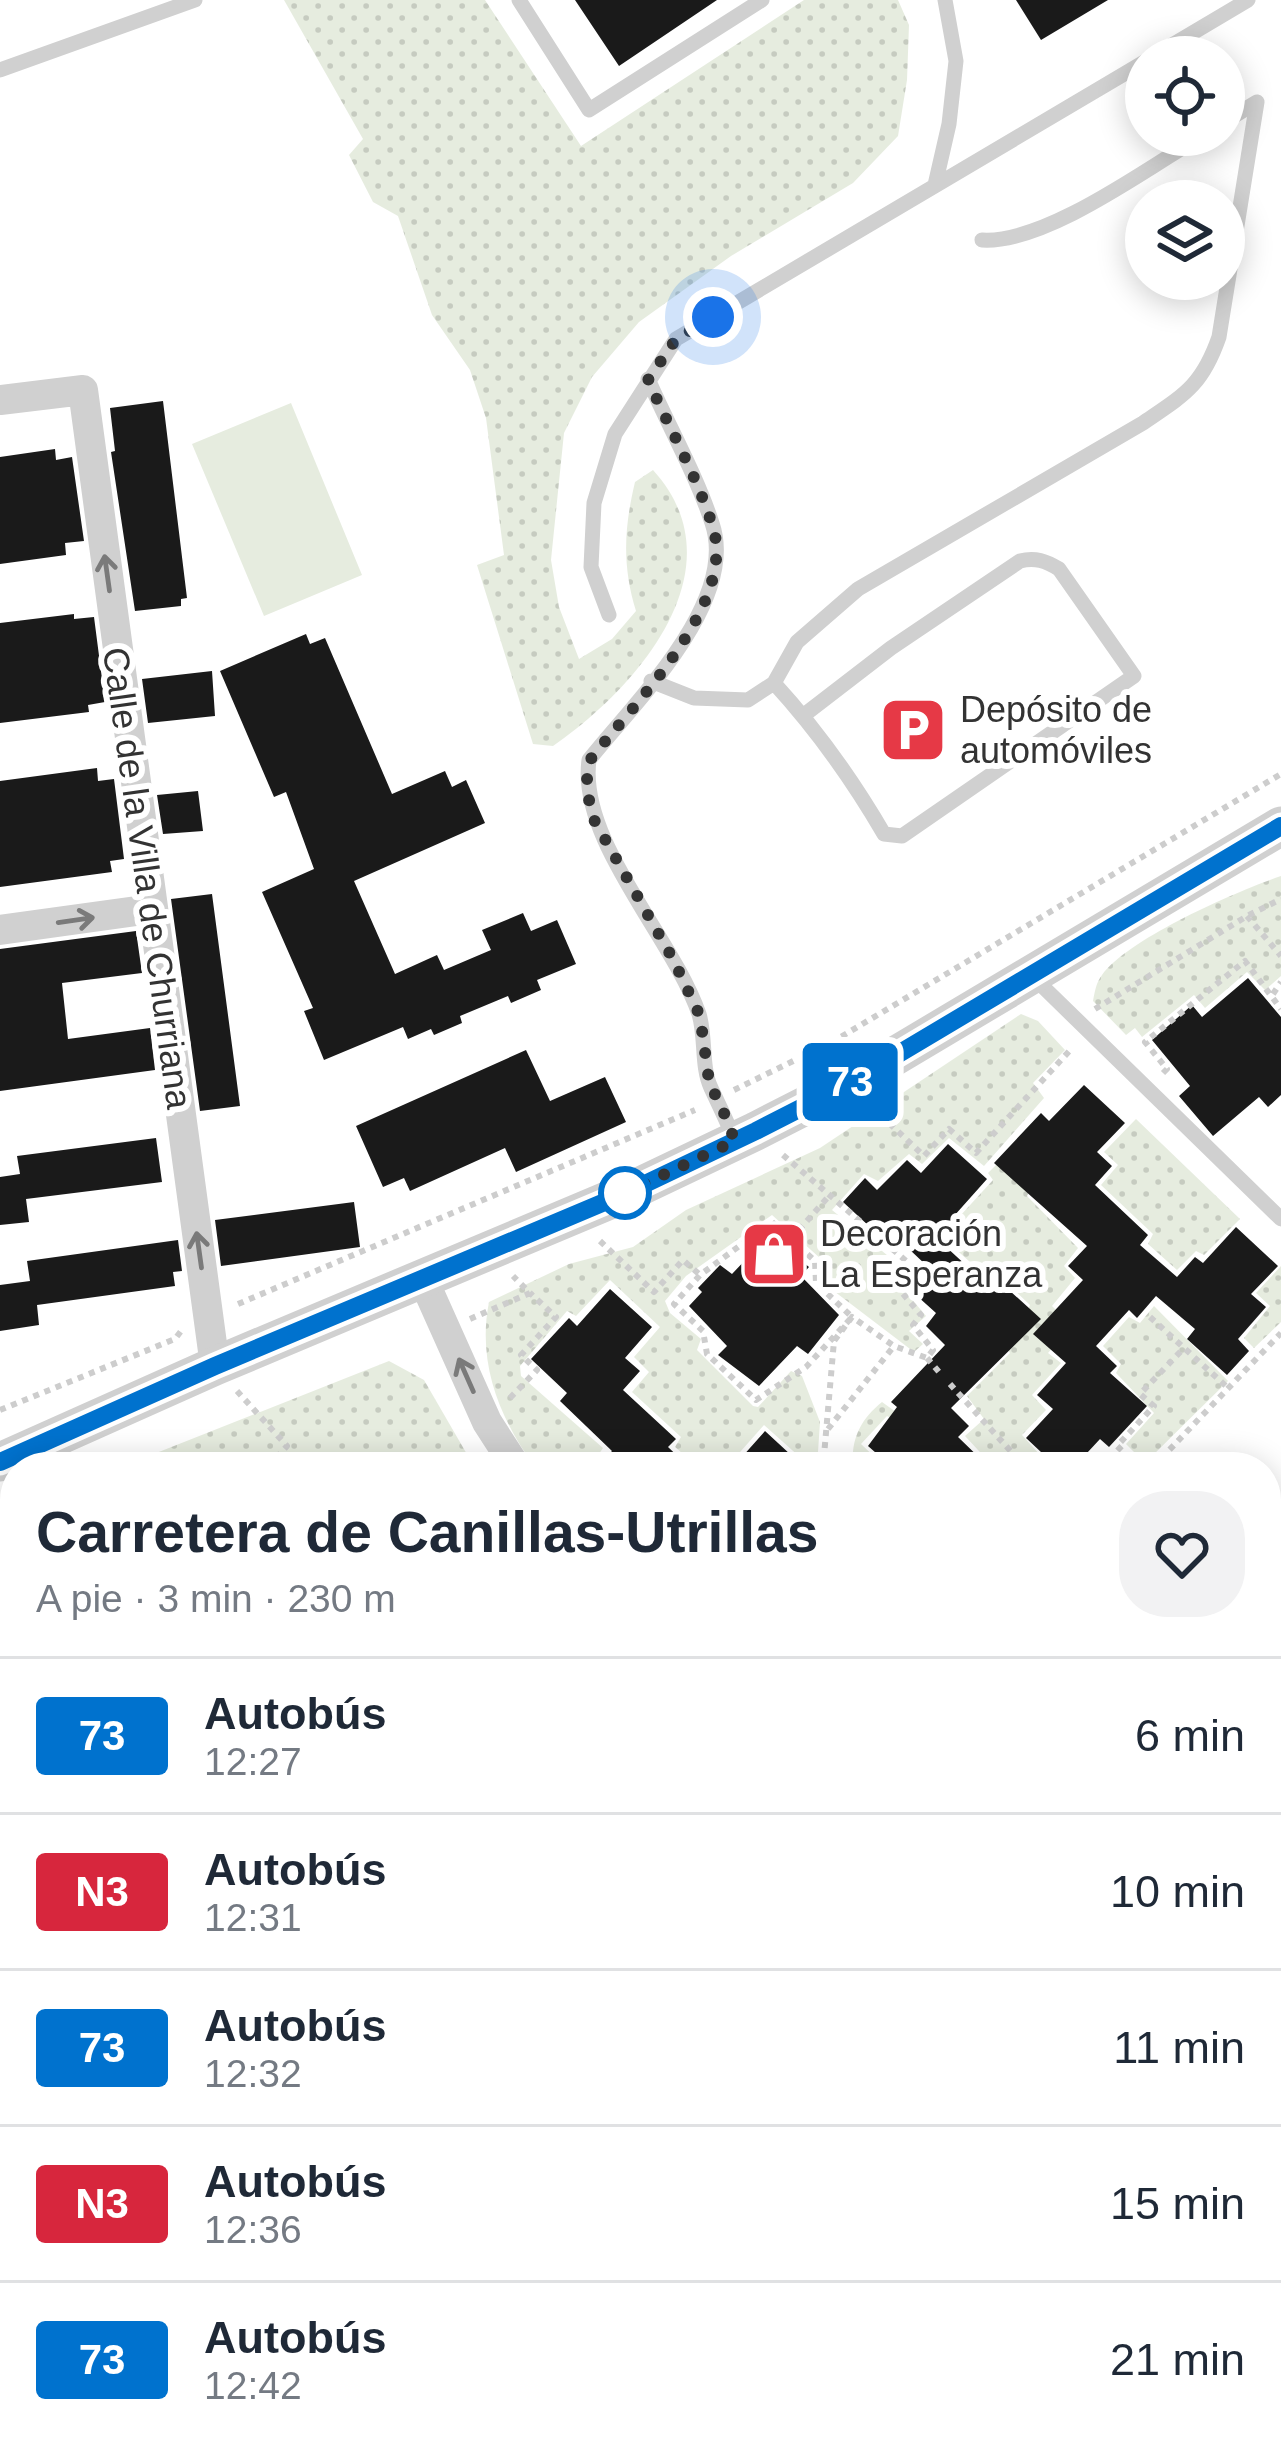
<!DOCTYPE html>
<html lang="es">
<head>
<meta charset="utf-8">
<style>
  :root { --surface:#fff; --page:#f2f2f3; --text:#1f2937; --muted:#747a83; --line:#e0e1e3 }
  body { margin:0; font-family:Arial,sans-serif; background:var(--page); color:var(--text); height:100vh; display:flex; flex-direction:column; font-size:45px; white-space:nowrap }
  * { box-sizing:border-box; margin:0 }
  p { font-size:39px; color:var(--muted) }
  .icon { flex:none; width:66px; height:66px; fill:none; stroke:currentColor; stroke-width:2; stroke-linecap:round; stroke-linejoin:round }
  .map { position:relative; flex:1; overflow:hidden }
  .details { position:absolute; left:0px; top:1452px; width:1281px; height:1008px; display:flex; flex-direction:column; background:var(--surface); border-radius:48px 48px 0 0; box-shadow:0 6px 30px #0003 }
  .details>* { flex:none }
  .badge { padding:0 24px; border-radius:9px; font-size:42px; line-height:78px }
  .controls { position:absolute; left:1125px; top:36px; display:grid; gap:24px }
  .controls a { display:grid; place-items:center; width:120px; height:120px; border-radius:50%; background:var(--surface); box-shadow:0 6px 30px #0003; font-size:60px }
  .you { position:absolute; width:60px; height:60px; margin:-30px; border:9px solid #fff; border-radius:50%; background:#1a73e8; box-shadow:0 0 0 18px #1a73e833 }
  .map>.badge { position:absolute; translate:-50% -50%; box-shadow:0 0 0 6px #fff }
  .round { display:grid; place-items:center; flex:none; width:126px; height:126px; border-radius:48px; background:var(--page) }
  .summary { display:flex; align-items:center; justify-content:space-between; height:204px; padding:0 36px }
  h1 { font-size:57px; font-weight:800; line-height:90px }
  ul { padding:0; list-style:none }
  li { display:flex; align-items:center; gap:36px; height:156px; padding:0 36px; border-top:3px solid var(--line) }
  li div { flex:1 }
  li b { display:block; font-size:45px }
  li em { font-style:normal }
  li .badge { min-width:132px; font-weight:700; text-align:center }
  .map>svg:first-child { display:block }
</style>
</head>
<body>
<div class="map">
<svg width="1281" height="2460" viewBox="0 0 1281 2460">
  <defs>
    <pattern id="garden-dots" width="8" height="8" patternUnits="userSpaceOnUse" patternTransform="scale(3)"><rect width="8" height="8" fill="#e6ecdf"/><path d="M2 2h.1M6 6h.1" fill="none" stroke="#c6cbc0" stroke-width="1.8" stroke-linecap="round"/></pattern>
  </defs>
  <rect width="100%" height="100%" fill="#fff"/>
  <!-- grass -->
  <path fill="#e6ecdf" d="M291,403L362,575L264,616L192,444Z"/>
  <!-- garden -->
  <path fill="url(#garden-dots)" d="M284,0H485L581,146L804,0H898L909,25L907,80L898,136L853,183L731,256L639,322L592,377L564,433L551,560L559,607L579,659L612,639L636,611C622,566 624,528 635,482L653,470C742,568 637,688 553,746L533,744L477,565L504,555L486,418L470,370L432,315L398,216L373,202L349,155L363,139Z
    M1281,876V976L1265,990L1247,972L1205,1008L1194,995L1142,1037L1135,1028L1126,1035L1093,1001C1095,991 1096,983 1102,975C1129,938 1237,891 1281,876Z
    M1021,1014L1038,1021L1065,1050L1033,1083L1044,1098L984,1166L949,1138L922,1164L909,1154L878,1181L864,1174L832,1210L904,1269L899,1284L926,1316L909,1331L923,1344L914,1352L822,1282L821,1259L772,1215L686,1276L665,1301L670,1313L701,1339L697,1350L753,1406L758,1407L791,1371L802,1376L820,1422L817,1467H811L764,1425L733,1460L725,1454L711,1467H698L675,1447L681,1437L632,1392L649,1372L634,1357L660,1327L610,1280L576,1316L567,1311L520,1366L521,1376L603,1448L590,1467H535C499,1418 477,1362 489,1302L569,1264L633,1247L686,1210L820,1148Z
    M1136,1119L1240,1219L1204,1255L1196,1251L1177,1270L1148,1244L1153,1234L1101,1185L1118,1165L1104,1152Z
    M1002,1159L1032,1186L1027,1196L1078,1248L1064,1266L1075,1278L1052,1306L1072,1326L1048,1353L1061,1363L1032,1395L1046,1410L1022,1435L1051,1467H989L991,1464L965,1436L984,1419L967,1396L1010,1353L1002,1342L1024,1319L1030,1305L989,1266L980,1271L951,1245L968,1226L960,1216L993,1180L988,1173Z
    M1281,1266V1322L1254,1348L1244,1338L1270,1306L1256,1293Z
    M1154,1306L1228,1381L1145,1463L1126,1444L1154,1413L1116,1373L1121,1364L1103,1346L1129,1317L1140,1323Z
    M389,1361L424,1380L468,1456L471,1467H300L287,1456L276,1467H121Z
    M882,1402L903,1417L898,1422L887,1416L861,1444L885,1467H853C851,1439 860,1420 882,1402Z
    M15,1509V1724L0,1737V1515Z
    M1266,1638L1281,1652V1735L1266,1732Z
    M1281,1881V1995L1266,2008V1890Z
    M1281,2177V2264L1275,2272L1266,2266V2185Z
    M1275,2335L1281,2340V2460H1184L1197,2445H1266V2345Z
    M432,2445H505V2453L499,2460H435Z
    M651,2445H764L750,2460H655L645,2451Z"/>
  <!-- building -->
  <path fill="#1a1a1a" d="M575,0H717L619,66Z
    M1016,0H1108L1041,40Z
    M163,401L187,598L181,599V606L135,611L111,452L115,451L110,408Z
    M55,449L56,460L72,457L84,541L65,543L66,555L0,564V457Z
    M74,614V619L94,617L105,702L88,705L89,712L0,723V623Z
    M306,634L310,644L325,638L392,794L445,771L452,787L466,780L485,823L354,881L395,974L437,955L444,970L491,950L482,930L523,913L531,931L557,920L576,964L537,980L541,990L511,1003L508,996L460,1016L462,1023L434,1035L431,1029L408,1039L403,1027L324,1060L304,1011L313,1008L262,892L314,869L286,792L274,797L220,671Z
    M212,671L215,716L148,723L142,679Z
    M97,768L98,781L114,779L124,859L110,861L112,872L0,887V781Z
    M198,791L203,831L163,834L157,795Z
    M212,894L240,1106L200,1111L171,899Z
    M136,931L142,973L62,983L68,1039L150,1028L155,1070L0,1091V949Z
    M1248,978L1281,1017V1095L1268,1107L1259,1097L1213,1136L1179,1096L1190,1086L1152,1040L1192,1005L1202,1017Z
    M526,1050L550,1101L605,1077L626,1122L516,1172L505,1148L410,1191L404,1178L383,1187L356,1126Z
    M1084,1085L1125,1123L1097,1152L1112,1166L1095,1185L1148,1235L1140,1245L1177,1277L1195,1257L1203,1263L1236,1227L1278,1266L1251,1294L1266,1307L1238,1339L1249,1351L1227,1375L1187,1339L1195,1329L1156,1296L1137,1318L1129,1310L1096,1346L1117,1366L1110,1373L1147,1406L1109,1447L1100,1439L1074,1467H1057L1026,1438L1053,1409L1037,1395L1066,1363L1033,1334L1083,1280L1068,1266L1087,1246L994,1163L1041,1113L1049,1121Z
    M156,1138L162,1182L26,1199L29,1222L0,1225V1177L20,1174L17,1156Z
    M948,1144L987,1179L954,1216L963,1224L944,1245L981,1279L988,1271L1041,1319L951,1408L969,1426L958,1437L989,1467H892L868,1446L897,1407L891,1402L945,1345L926,1326L936,1313L906,1286L927,1266L891,1232L884,1240L843,1202L865,1178L877,1190L907,1160L921,1173Z
    M354,1202L360,1247L221,1266L215,1220Z
    M769,1235L809,1267L801,1276L839,1315L808,1354L797,1346L759,1386L718,1355L727,1346L689,1306L702,1292L698,1288L720,1265L732,1274Z
    M178,1240L182,1271L173,1272L175,1286L37,1305L39,1325L0,1331V1285L30,1281L27,1261Z
    M610,1289L652,1327L625,1358L640,1371L623,1390L676,1439L668,1447L689,1467H598L612,1451L560,1401L567,1393L531,1359L569,1318L577,1326Z
    M765,1431L804,1467H733Z"/>
  <g fill="none" stroke-linecap="round" stroke-linejoin="round">
    <!-- path -->
    <path stroke="#cdcdcd" stroke-width="6" stroke-dasharray="6 6" stroke-linecap="butt" d="M1247,916L1281,956
      M1273,994L1281,982
      M1095,1009L1247,916L1281,899
      M1163,1073L1167,1069L1145,1042L1245,961L1281,1009
      M734,1090L834,1041L1281,774
      M872,1107L924,1156L949,1129L976,1153L1072,1048
      M783,1155L912,1266L898,1288L921,1315L913,1325L933,1350L927,1358L894,1346L852,1317L834,1341L823,1467
      M772,1222L815,1261L816,1283L852,1317L806,1367L756,1400L707,1354L703,1331L674,1304L700,1275Z
      M791,1239L828,1197
      M600,1241L654,1292L683,1260L700,1275
      M238,1304L695,1110
      M1150,1317L1227,1387
      M470,1319L530,1293L513,1276
      M927,1358L939,1372
      M950,1384L1025,1467
      M237,1391L287,1446L268,1467
      M510,1398L537,1370L521,1355L556,1317L530,1293
      M0,1410L175,1339L181,1331
      M828,1429L894,1346
      M1139,1467L1117,1446L1154,1406L1140,1394L1184,1348
      M1153,1467L1281,1333
      M0,1559L15,1544
      M0,1570L15,1572
      M1266,1597L1281,1582
      M1266,1658L1281,1672
      M1266,1709L1281,1693
      M0,1751L15,1735
      M1266,1960L1277,1970L1266,1981
      M1266,2092L1281,2105
      M1266,2442L1281,2454
      M84,2445L86,2460
      M577,2445L594,2460
      M962,2445L955,2453L962,2460
      M627,2460L636,2450L647,2460
      M1075,2460L1089,2445
      M1249,2460L1263,2445"/>
    <!-- service -->
    <path stroke="#d0d0d0" stroke-width="15" d="M519,0L589,110L762,0
      M1152,57L1248,0
      M0,70L195,0
      M935,185L949,124L956,61L945,0
      M982,240C1045,244 1148,168 1203,135
      M648,379C669,427 696,474 712,523C739,602 635,702 589,760C578,841 672,936 699,1014C706,1037 701,1067 711,1088C719,1105 727,1121 734,1139
      M609,615L591,567L594,503L615,434L676,339L1146,61
      M651,681L694,698L748,700L774,683L797,642L858,589L1143,423C1184,395 1202,386 1219,337L1257,102L1224,122
      M774,683C817,730 852,779 884,834L902,836L1134,676L1059,569C1046,561 1035,557 1020,561L891,648L804,715
      M1033,977L1281,1219"/>
    <!-- minor -->
    <path stroke="#d0d0d0" stroke-width="30" d="M0,400L83,390L215,1366
      M0,930L151,909
      M423,1279L487,1422L516,1467
      M1266,1764L1281,1763
      M0,1972L15,2016
      M1266,2150L1281,2141
      M420,2445V2460
      M1027,2460L1032,2445"/>
    <!-- tertiary -->
    <path stroke="#d0d0d0" stroke-width="39" d="M0,1462L215,1366L626,1193L756,1131L848,1084L1281,826"/>
  </g>
  <!-- one-way arrows -->
  <defs><path id="oneway-shaft" d="M-6 0H5M1.5-3L5.5 0L1.5 3" fill="none" stroke-width="1.6" stroke-linecap="round" stroke-linejoin="round" transform="scale(3)"/></defs>
  <g stroke="#7a7a7a">
    <use href="#oneway-shaft" transform="translate(107 573) rotate(-98)"/>
    <use href="#oneway-shaft" transform="translate(76 920) rotate(-8)"/>
    <use href="#oneway-shaft" transform="translate(199 1250) rotate(-98)"/>
    <use href="#oneway-shaft" transform="translate(466 1375) rotate(-114)"/>
  </g>
  <g fill="none" stroke-linecap="round" stroke-linejoin="round">
    <!-- line casing -->
    <g stroke="#fff" stroke-width="27">
      <path id="line" d="M0,1462L215,1366L626,1193L756,1131L848,1084L1281,826"/>
    </g>
    <!-- line -->
    <use href="#line" stroke="#0072ce" stroke-width="18"/>
    <!-- walk -->
    <path stroke="#333" stroke-width="12" stroke-dasharray="0 21.6" d="M625,1193L735,1141L718,1098L710,1088L700,1016L673,959L593,818L586,786L590,760C635,702 739,602 712,524C696,475 669,427 648,380L676,339L713,317"/>
  </g>
  <!-- icons -->
  <defs>
    <g id="parking-square" transform="scale(3.45)"><rect x="-9" y="-9" width="18" height="18" rx="4" fill="#e63946" stroke="#fff"/><path d="M-3.5-5.5H1a3.5 3.5 0 0 1 0 7H-1V5.5H-3.5ZM-1-3.4V-.6H.8a1.4 1.4 0 0 0 0-2.8Z" fill="#fff"/></g>
    <g id="shop-square" transform="scale(3.45)"><rect x="-9" y="-9" width="18" height="18" rx="4" fill="#e63946" stroke="#fff"/><path d="M-5-2.5h2.3a2.7 3.5 0 0 1 5.4 0H5L5.5 6h-11ZM-1.5-2.5h3a1.5 2.3 0 0 0-3 0Z" fill="#fff"/></g>
  </defs>
  <g fill-rule="evenodd">
    <use href="#parking-square" x="913" y="730"/>
    <use href="#shop-square" x="774" y="1254"/>
  </g>
  <!-- markers -->
  <circle fill="#fff" stroke="#0072ce" stroke-width="6" cx="625" cy="1193" r="24"/>
  <g text-anchor="middle" stroke-width="12" stroke-linejoin="round" paint-order="stroke">
    <!-- poi labels -->
    <g font-size="36" fill="#333" stroke="#fff" text-anchor="start">
      <text x="960" y="722">Depósito de<tspan x="960" dy="41">automóviles</tspan></text>
      <text x="820" y="1246">Decoración<tspan x="820" dy="41">La Esperanza</tspan></text>
    </g>
    <!-- street labels -->
    <g font-size="36" fill="#333" stroke="#fff">
      <text transform="translate(148 878) rotate(82)" y="13">Calle de la Villa de Churriana</text>
    </g>
  </g>
</svg>
<div class="controls">
<a><svg class="icon" aria-label="locate" viewBox="0 0 24 24"><circle cx="12" cy="12" r="6"/><path d="M12 2v4M12 18v4M2 12h4M18 12h4"/></svg></a>
<a><svg class="icon" aria-label="layers" viewBox="0 0 24 24"><path d="M12 4l9 5-9 5-9-5zM3 14l9 5 9-5"/></svg></a>
</div>
<div class="you" style="left:713px;top:317px"></div>
<b class="badge" style="left:850px;top:1082px;background:#0072ce;color:#fff">73</b>
<section class="details">
<div class="summary"><div><h1>Carretera de Canillas-Utrillas</h1><p>A pie · 3 min · 230 m</p></div><a class="round"><svg class="icon" aria-label="heart" viewBox="0 0 24 24"><path d="M12 20l-8-8c-3-5 5-10 8-4 3-6 11-1 8 4z"/></svg></a></div>
<ul>
<li><span class="badge" style="background:#0072ce;color:#fff">73</span><div><b>Autobús</b><p>12:27</p></div><em>6 min</em></li>
<li><span class="badge" style="background:#d7263d;color:#fff">N3</span><div><b>Autobús</b><p>12:31</p></div><em>10 min</em></li>
<li><span class="badge" style="background:#0072ce;color:#fff">73</span><div><b>Autobús</b><p>12:32</p></div><em>11 min</em></li>
<li><span class="badge" style="background:#d7263d;color:#fff">N3</span><div><b>Autobús</b><p>12:36</p></div><em>15 min</em></li>
<li><span class="badge" style="background:#0072ce;color:#fff">73</span><div><b>Autobús</b><p>12:42</p></div><em>21 min</em></li>
</ul>
</section>
</div>
</body>
</html>
